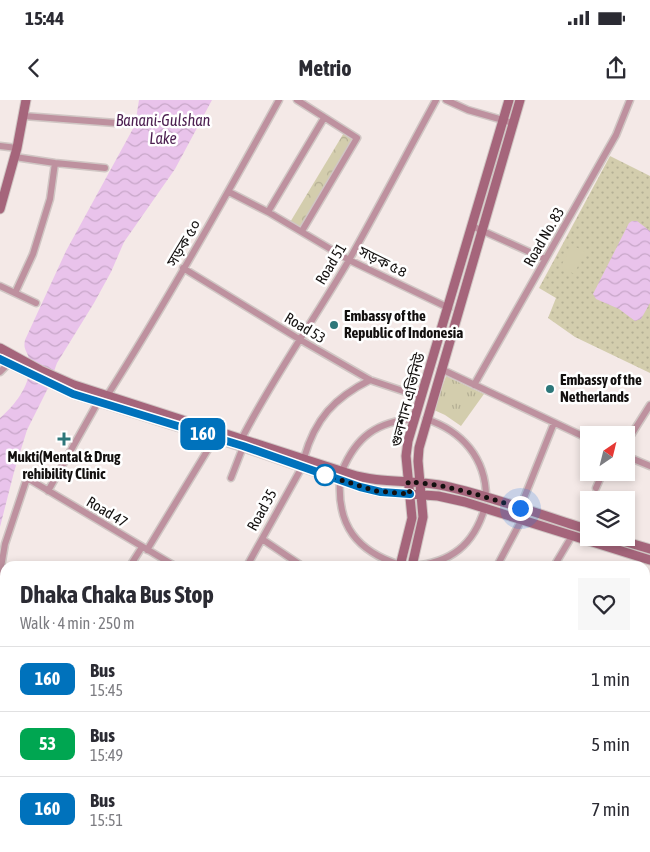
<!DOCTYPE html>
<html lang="en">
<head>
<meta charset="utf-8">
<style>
  :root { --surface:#fff; --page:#f7f7f7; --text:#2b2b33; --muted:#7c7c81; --line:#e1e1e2 }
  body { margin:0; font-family:"Asap Condensed","Noto Sans Bengali",sans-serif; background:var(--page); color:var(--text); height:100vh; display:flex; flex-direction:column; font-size:19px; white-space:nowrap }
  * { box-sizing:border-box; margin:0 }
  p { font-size:16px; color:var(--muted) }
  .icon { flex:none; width:28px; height:28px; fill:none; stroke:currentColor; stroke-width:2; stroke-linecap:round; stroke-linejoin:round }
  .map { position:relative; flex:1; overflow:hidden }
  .panel { position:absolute; left:0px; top:461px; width:650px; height:291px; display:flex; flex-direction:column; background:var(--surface); border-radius:15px 15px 0 0; box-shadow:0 2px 8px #0003 }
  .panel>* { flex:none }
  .badge { padding:0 10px; border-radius:8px; font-size:18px; line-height:32px }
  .needle { width:32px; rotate:35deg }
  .tools { position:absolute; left:580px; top:326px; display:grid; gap:10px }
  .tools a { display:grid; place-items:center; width:55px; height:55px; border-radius:0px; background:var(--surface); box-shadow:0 2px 8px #0003; font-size:25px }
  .you { position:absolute; width:25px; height:25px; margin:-12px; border:4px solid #fff; border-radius:50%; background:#1a73e8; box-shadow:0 0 0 8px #1a73e833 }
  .map>.badge { position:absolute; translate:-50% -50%; box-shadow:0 0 0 2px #fff }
  .round { display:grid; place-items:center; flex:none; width:52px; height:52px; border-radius:0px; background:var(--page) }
  .overview { display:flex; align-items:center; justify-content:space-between; height:85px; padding:0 20px }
  h1 { font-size:24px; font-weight:700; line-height:38px }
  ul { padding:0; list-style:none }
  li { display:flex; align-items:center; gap:15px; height:65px; padding:0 20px; border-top:1px solid var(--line) }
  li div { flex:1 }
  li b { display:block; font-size:19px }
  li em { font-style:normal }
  li .badge { min-width:55px; font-weight:700; text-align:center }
  .status { display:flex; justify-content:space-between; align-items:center; height:35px; padding:0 25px; background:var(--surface); direction:ltr }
  .status svg { height:14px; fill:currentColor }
  header { display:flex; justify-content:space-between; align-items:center; height:65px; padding:0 20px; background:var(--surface); font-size:22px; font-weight:700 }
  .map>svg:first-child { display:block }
</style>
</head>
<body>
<div class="status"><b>15:44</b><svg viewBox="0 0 49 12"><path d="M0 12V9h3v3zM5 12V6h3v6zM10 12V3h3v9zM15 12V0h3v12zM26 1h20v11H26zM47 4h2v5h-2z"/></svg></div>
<header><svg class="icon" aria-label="back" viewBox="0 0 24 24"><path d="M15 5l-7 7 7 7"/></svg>Metrio<svg class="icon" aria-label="share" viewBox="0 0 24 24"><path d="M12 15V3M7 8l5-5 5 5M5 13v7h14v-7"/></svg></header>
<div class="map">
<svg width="650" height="752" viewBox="0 0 650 752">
  <defs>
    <pattern id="grass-tufts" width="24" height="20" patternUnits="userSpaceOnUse" patternTransform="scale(1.25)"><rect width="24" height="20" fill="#d3cdad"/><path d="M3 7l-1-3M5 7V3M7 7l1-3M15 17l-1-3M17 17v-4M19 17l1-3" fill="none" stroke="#b4af94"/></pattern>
    <pattern id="forest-crowns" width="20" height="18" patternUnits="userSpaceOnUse" patternTransform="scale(1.25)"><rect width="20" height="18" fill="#d3cdad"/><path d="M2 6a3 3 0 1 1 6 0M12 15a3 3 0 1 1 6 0" fill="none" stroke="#b4af94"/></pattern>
    <pattern id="park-dots" width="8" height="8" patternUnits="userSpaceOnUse" patternTransform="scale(1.25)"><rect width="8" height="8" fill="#d3cdad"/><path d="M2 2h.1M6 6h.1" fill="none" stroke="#b4af94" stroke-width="1.8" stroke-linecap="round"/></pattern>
    <pattern id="water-waves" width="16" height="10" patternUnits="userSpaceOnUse" patternTransform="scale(1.25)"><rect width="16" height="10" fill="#e9c3eb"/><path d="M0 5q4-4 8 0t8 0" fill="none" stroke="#c7a6c8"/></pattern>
  </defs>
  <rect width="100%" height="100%" fill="#f4e9e7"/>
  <!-- grass -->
  <path fill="url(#grass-tufts)" d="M446,276L484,294L461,326L445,315L434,310Z"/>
  <!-- forest -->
  <path fill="url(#forest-crowns)" d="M345,31L357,38L302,131L289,124Z"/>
  <!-- park -->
  <path fill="url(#park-dots)" d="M610,56L650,76V273L575,237L548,218L556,198L539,188Z
    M107,748H194L201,752H106Z
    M338,748H505L513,752H337Z"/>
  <!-- garden -->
  <path fill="#d3cdad" d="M572,145L585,152L574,174L561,166Z"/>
  <!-- water -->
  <path fill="url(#water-waves)" d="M139,0H212L175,69L124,142L111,172L94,203L57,263L48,288L27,330L14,372L0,427V318C17,303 33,282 29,259C27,250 23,250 25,240L66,151L135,25Z
    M632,121H637L650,131V203L641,219L635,221L619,209L596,199L593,194L629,123Z
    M0,578L5,673V748H36V752H0Z"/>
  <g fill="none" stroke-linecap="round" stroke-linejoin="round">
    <!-- street casing -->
    <g stroke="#d0c6c4" stroke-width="9">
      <path id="street" d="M297,0L357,38L302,131
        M446,0L468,10L513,23
        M24,16L129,24
        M0,46L17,48
        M15,57L55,63L105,68
        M229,92L268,112L349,160L449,208
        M268,112L324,18
        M472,126L545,159
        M183,168L299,239L370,280L421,297
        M0,186L36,203
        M15,193L33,154L50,99L55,63
        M441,269L589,339
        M0,272L8,264
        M474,285L616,35L630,0
        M107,296C168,200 224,100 279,0
        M426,319C462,331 486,358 486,397
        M242,338C274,276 314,220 349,160C379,107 407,53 436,0
        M626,343L650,305
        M626,356L650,366
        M304,358C315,319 334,298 370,280
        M342,371C356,337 377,321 415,319
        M231,378L243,347
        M340,380C337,426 357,451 400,465
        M596,388L603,372
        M48,391L98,302
        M520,408L554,323
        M262,439L302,466
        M147,450L215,338
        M130,466L142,447
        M247,466L302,367
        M412,466C451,463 474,445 485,407
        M497,466L522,419
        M554,466L572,436
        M0,486V473L5,444L27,378L175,466
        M0,529L5,543
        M645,552L650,541
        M645,558L650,561
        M645,654L650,656
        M196,748L203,752
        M516,748L525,752
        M581,752L583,748"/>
    </g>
    <!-- secondary casing -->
    <g stroke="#d0c6c4" stroke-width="11">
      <path id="secondary" d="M0,109L17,48L26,0
        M0,248L40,270L74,285L350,374C381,384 414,379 445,386C494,397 541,415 589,430
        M0,259L73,294L243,347L360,387L381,392L438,396L465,402L650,460
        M613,438L650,449
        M400,466L412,418L406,356L408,341L509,0
        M412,466L423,417L418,361L419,348L520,0
        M0,604L5,600
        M0,612H5
        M49,748L50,752
        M107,752L108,748
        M319,752L320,748
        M331,752L332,748"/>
    </g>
    <!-- street -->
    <use href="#street" stroke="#be919f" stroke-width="6"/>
    <!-- secondary -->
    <use href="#secondary" stroke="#a5657b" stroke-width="9"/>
  </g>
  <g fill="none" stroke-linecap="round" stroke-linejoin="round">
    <!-- line casing -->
    <g stroke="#fff" stroke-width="11">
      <path id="line" d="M0,259L73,294L243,346L360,387L381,392L410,394"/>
    </g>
    <!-- line -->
    <use href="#line" stroke="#0072bc" stroke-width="8"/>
    <!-- walk -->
    <path stroke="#13100f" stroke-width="5" stroke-dasharray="0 9" d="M325,375L376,391L410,394L408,382C447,384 483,396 520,408"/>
  </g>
  <!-- markers -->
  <g fill="#2d777a" stroke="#fff" stroke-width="2">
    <circle cx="334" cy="225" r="5"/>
    <circle cx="550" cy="289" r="5"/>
    <path d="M61.5 331.5h5v5h5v5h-5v5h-5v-5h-5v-5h5z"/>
  </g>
  <circle fill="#fff" stroke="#0072bc" stroke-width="2.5" cx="325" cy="375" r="10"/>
  <g text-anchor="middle" stroke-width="5" stroke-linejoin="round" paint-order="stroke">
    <!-- street labels -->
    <g font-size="15" fill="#13100f" stroke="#fff">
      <text transform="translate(544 137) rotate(-60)" y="5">Road No. 83</text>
      <text transform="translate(184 143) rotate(-59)" y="5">সড়ক ৫০</text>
      <text transform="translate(383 162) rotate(26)" y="5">সড়ক ৫৪</text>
      <text transform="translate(331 164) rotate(-59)" y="5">Road 51</text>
      <text transform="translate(305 228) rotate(31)" y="5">Road 53</text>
      <text transform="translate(408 300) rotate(-75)" y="5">গুলশান এভিনিউ</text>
      <text transform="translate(262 410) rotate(-61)" y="5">Road 35</text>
      <text transform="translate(107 412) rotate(31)" y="5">Road 47</text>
    </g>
    <!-- poi labels -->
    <g font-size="15" font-weight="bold" fill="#13100f" stroke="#fff" text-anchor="start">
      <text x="344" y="221">Embassy of the<tspan x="344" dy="17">Republic of Indonesia</tspan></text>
      <text x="560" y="285">Embassy of the<tspan x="560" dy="17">Netherlands</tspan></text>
      <text x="64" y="362" text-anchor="middle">Mukti(Mental &amp; Drug<tspan x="64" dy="17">rehibility Clinic</tspan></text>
    </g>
    <!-- water labels -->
    <g font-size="16" font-style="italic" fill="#4c1f50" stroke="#fff">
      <text x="163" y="26">Banani-Gulshan<tspan x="163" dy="18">Lake</tspan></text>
    </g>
  </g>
</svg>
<div class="tools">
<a><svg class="needle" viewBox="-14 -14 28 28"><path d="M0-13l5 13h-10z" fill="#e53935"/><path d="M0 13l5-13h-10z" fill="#7c7c81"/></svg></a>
<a><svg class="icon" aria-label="layers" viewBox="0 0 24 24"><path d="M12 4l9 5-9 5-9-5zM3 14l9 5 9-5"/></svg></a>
</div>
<div class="you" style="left:520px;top:408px"></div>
<b class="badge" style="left:203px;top:334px;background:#0072bc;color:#fff">160</b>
<section class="panel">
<div class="overview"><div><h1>Dhaka Chaka Bus Stop</h1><p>Walk · 4 min · 250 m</p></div><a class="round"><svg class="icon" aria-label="heart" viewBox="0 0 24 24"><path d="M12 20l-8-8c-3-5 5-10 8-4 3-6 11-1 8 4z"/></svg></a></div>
<ul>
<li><span class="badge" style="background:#0072bc;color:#fff">160</span><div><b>Bus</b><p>15:45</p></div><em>1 min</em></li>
<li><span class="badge" style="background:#00a651;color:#fff">53</span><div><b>Bus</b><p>15:49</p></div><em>5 min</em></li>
<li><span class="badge" style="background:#0072bc;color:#fff">160</span><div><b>Bus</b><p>15:51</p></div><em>7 min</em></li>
</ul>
</section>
</div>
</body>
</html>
